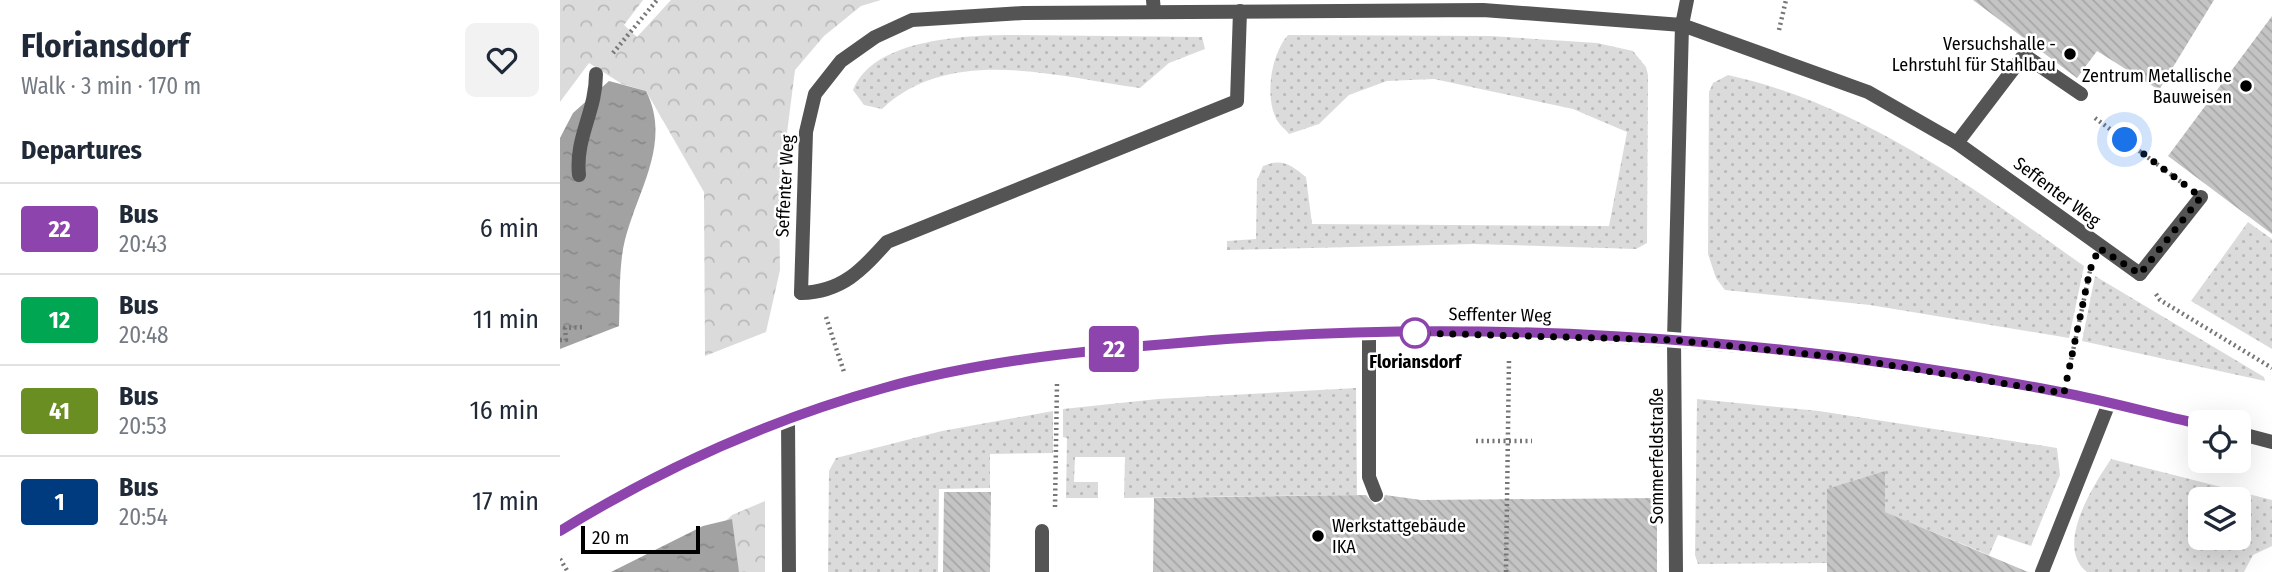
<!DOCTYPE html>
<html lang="en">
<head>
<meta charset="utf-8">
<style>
  :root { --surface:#fff; --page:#f2f2f3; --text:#1f2937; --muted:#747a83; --line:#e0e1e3 }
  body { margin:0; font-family:"Fira Sans Condensed",sans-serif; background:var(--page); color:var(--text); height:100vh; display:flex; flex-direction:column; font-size:26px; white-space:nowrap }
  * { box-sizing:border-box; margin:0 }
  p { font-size:23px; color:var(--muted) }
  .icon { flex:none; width:38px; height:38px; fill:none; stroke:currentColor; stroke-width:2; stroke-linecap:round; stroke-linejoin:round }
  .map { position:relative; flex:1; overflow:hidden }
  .drawer { display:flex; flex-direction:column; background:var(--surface); width:560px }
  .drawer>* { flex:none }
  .badge { padding:0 14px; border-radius:5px; font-size:24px; line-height:46px }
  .buttons { position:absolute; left:1628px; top:410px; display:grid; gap:14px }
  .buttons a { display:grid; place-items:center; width:63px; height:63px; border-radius:10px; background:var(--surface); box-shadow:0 7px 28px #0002; font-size:35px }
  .scale { position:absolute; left:21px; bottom:18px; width:119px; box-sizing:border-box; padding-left:7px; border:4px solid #000; border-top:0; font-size:19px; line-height:24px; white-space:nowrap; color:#000; -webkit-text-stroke:5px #fff; paint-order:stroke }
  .you { position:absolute; width:35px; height:35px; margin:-18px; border:5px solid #fff; border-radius:50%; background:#1a73e8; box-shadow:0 0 0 10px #1a73e833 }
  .map>.badge { position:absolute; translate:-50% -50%; box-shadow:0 0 0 4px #fff }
  h2 { padding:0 21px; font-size:26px; line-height:63px }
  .round { display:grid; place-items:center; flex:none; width:74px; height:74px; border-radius:10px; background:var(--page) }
  .headline { display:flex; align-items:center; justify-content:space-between; height:119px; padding:0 21px }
  h1 { font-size:33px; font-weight:700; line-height:52px }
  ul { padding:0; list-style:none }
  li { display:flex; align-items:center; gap:21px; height:91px; padding:0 21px; border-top:2px solid var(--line) }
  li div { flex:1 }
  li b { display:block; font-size:26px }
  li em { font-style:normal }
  li .badge { min-width:77px; font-weight:700; text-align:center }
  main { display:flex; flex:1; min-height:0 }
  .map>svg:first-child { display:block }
</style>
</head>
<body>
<main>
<section class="drawer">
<div class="headline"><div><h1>Floriansdorf</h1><p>Walk · 3 min · 170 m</p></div><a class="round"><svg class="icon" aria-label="heart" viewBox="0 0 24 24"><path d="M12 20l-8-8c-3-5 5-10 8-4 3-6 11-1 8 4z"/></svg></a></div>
<h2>Departures</h2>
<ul>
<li><span class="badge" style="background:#8e44ad;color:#fff">22</span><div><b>Bus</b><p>20:43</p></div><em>6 min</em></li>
<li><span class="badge" style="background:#00a651;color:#fff">12</span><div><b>Bus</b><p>20:48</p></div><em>11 min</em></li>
<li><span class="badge" style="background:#6b8e23;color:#fff">41</span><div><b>Bus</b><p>20:53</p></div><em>16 min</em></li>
<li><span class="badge" style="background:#003b80;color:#fff">1</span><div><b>Bus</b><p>20:54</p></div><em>17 min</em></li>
</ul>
</section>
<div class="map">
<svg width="1712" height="572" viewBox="0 0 1712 572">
  <defs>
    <pattern id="grass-dots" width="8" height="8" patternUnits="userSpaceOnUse" patternTransform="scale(1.75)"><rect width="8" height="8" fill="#dbdbdb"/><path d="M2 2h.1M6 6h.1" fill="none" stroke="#bababa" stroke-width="1.8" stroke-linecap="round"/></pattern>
    <pattern id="forest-crowns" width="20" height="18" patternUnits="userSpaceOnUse" patternTransform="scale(1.75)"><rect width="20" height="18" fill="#dbdbdb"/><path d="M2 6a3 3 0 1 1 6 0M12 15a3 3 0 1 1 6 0" fill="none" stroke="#bababa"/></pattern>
    <pattern id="water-ripples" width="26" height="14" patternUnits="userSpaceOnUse" patternTransform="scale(1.75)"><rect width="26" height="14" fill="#a2a2a2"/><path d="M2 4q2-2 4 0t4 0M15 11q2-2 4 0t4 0" fill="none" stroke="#8a8a8a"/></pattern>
    <pattern id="building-back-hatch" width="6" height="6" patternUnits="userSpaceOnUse" patternTransform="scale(1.75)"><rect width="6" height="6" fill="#c4c4c4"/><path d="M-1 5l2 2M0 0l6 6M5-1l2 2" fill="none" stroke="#a7a7a7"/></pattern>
  </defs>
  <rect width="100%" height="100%" fill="#fff"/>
  <!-- grass -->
  <path fill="url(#grass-dots)" fill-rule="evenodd" d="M458,35L642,37L645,49L609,63L580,88C497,77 391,44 322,109L304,105L293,90C314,37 411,35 458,35Z
    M728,35L930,36L1037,43L1073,51L1086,67L1088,75L1087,243L1076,249L914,244L667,250V241L696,239L697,180L703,166C722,158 731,165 746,177L752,224L1049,226L1067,132L1013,109L874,79L827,81L789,95L759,124L729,134C725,129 717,123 715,116C705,93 712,53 728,35Z
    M1168,75C1303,105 1413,188 1524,266L1509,338L1310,305L1165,290L1156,278L1148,254L1149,92L1153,83Z
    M1688,222L1712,239V349L1631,301Z
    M1535,276L1704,377L1705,381L1522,341Z
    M796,388L797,495L564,498L565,457H515L514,482H538V498H506L507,438L503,437V409L598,399Z
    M1137,399L1259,411L1497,448L1500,475L1471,546L1438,535L1429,555L1322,511L1324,473L1299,479V501L1267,489V563L1138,564L1135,555Z
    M493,411V453L430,454V488L379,489L378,572H268L269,471L276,458L382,431Z
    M1551,459L1712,500V546L1693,555L1684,572H1527C1494,546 1533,486 1551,459ZM1640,499H1678V537H1640Z"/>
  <!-- forest -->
  <path fill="url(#forest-crowns)" d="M0,0H83L64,25L77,37L111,0H321L301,6L264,36L235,70L219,196L220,270L206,332L145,356L144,192L86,91L62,84L29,63L0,102Z
    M205,501V572H78L147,538L172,515Z"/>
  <!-- water -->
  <path fill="url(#water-ripples)" d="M49,81L86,91C115,148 69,201 62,256C59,279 60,303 59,326L0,349V138L13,113Z
    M172,519L179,572H51L143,526Z"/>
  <!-- building -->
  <path fill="url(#building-back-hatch)" d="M1413,0H1654L1599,90L1537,51L1517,78Z
    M1712,16V234L1608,156Z
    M1325,471V512L1468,572H1267V489Z
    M384,492H431L430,572H383Z
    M806,495L815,505L823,501L825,495L861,500L1097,498V572H593L594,498Z"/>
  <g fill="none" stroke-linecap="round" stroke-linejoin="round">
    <!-- path -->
    <path stroke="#767676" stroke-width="4.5" stroke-dasharray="2 3.5" stroke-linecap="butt" d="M1219,30L1226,0
      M53,53L97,0
      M1535,118L1621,182
      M1596,294L1600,300L1712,368
      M266,317L284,372
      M0,340H6L5,328L24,327
      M1510,365L1530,271
      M916,441H972
      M495,507L497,383
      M0,559L8,572
      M946,572L949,359"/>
    <!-- service -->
    <path stroke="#545454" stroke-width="14" d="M593,0L594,12
      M1397,143L1464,55L1521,94
      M19,175C15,137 36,112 36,74
      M1580,274L1641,197
      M241,293C282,292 302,270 327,242L677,101L680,11
      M809,333V477L816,495
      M1114,340L1116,572
      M482,531V572
      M1482,572L1549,403"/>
    <!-- minor -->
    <path stroke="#545454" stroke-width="14" d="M241,293L246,132L255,94L281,61L315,37L352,20L463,13L923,10L1122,25L1308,92L1397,143L1580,274
      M1114,340L1122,25L1127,0
      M228,419L229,572"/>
    <!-- tertiary -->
    <path stroke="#545454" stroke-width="14" d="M1678,433L1712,442
      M0,531C102,468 208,420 324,388C416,362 512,353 607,344C903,316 1208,336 1500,392C1547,401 1593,414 1640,424"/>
  </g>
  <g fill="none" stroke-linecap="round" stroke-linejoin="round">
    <!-- line casing -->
    <g stroke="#fff" stroke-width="16">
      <path id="line" d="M0,531C102,468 209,420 324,388C416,362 512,352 607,344C903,316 1208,335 1500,392C1547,401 1593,414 1640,424"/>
    </g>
    <!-- line -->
    <use href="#line" stroke="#8e44ad" stroke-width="10"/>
    <!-- walk -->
    <path stroke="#000" stroke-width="7" stroke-dasharray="0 12.6" d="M855,333L1114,340L1286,358L1504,393L1530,270L1539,248L1580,274L1641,197L1565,140"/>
  </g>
  <!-- markers -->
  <g fill="#000" stroke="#fff" stroke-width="2.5">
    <circle cx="1510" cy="54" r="7"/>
    <circle cx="1686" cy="86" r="7"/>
    <circle cx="758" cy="536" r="7"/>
  </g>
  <circle fill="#fff" stroke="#8e44ad" stroke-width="3.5" cx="855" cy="333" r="14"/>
  <g text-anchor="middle" stroke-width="5" stroke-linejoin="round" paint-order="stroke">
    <!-- poi labels -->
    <g font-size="18" fill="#000" stroke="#fff" text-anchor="end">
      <text x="1496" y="50">Versuchshalle -<tspan x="1496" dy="21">Lehrstuhl für Stahlbau</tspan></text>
      <text x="1672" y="82">Zentrum Metallische<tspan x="1672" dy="21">Bauweisen</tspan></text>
      <text x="772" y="532" text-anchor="start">Werkstattgebäude<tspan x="772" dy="21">IKA</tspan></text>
    </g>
    <!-- street labels -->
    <g font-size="18" fill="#000" stroke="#fff">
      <text transform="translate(225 186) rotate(-87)" y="6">Seffenter Weg</text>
      <text transform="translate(1497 192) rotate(37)" y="6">Seffenter Weg</text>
      <text transform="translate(940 315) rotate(1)" y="6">Seffenter Weg</text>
      <text transform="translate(1097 456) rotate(-90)" y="6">Sommerfeldstraße</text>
    </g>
    <!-- stop labels -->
    <g font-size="18" font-weight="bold" fill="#000" stroke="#fff">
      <text x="855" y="368">Floriansdorf</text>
    </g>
  </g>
</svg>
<div class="buttons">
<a><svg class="icon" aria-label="locate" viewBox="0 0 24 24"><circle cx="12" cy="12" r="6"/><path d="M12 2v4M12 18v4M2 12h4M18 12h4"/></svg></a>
<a><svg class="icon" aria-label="layers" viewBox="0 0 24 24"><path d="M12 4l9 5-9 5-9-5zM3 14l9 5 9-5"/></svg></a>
</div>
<div class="scale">20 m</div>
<div class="you" style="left:1565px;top:140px"></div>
<b class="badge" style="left:554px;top:349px;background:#8e44ad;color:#fff">22</b>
</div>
</main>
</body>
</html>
